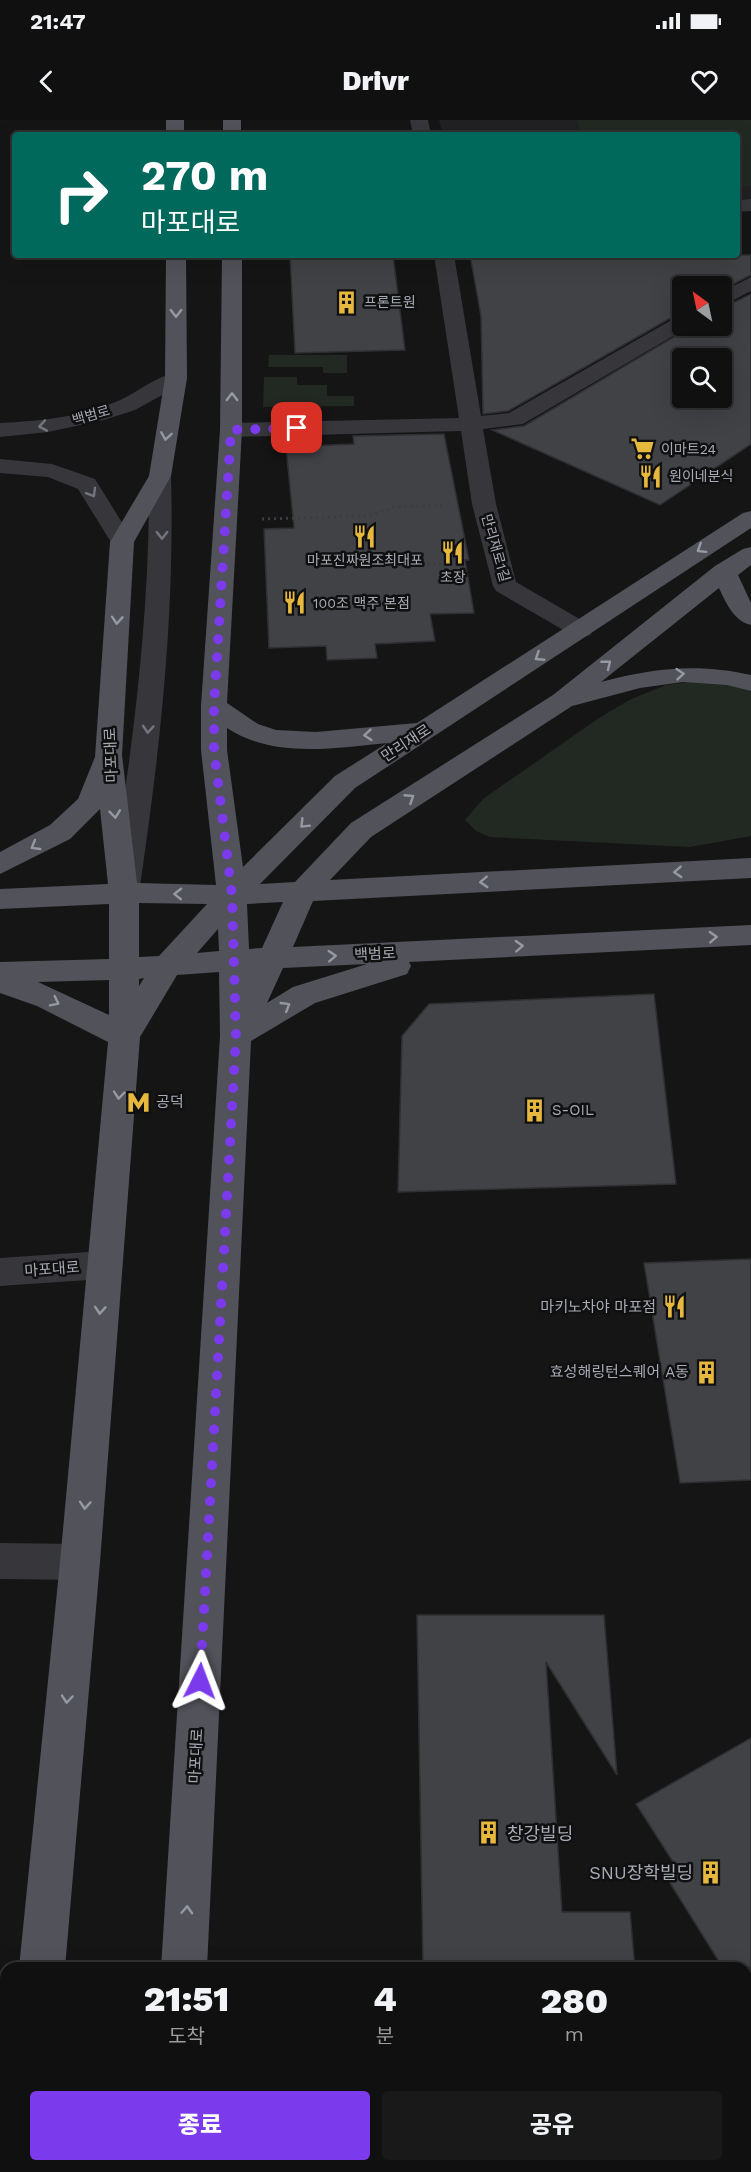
<!DOCTYPE html>
<html lang="ko">
<head>
<meta charset="utf-8">
<style>
  :root { --surface:#101010; --page:#191919; --text:#f1f3f6; --muted:#9c9d9f; --line:#303030; --accent:#7c3aed }
  body { margin:0; font-family:"Work Sans","Noto Sans KR",sans-serif; background:var(--page); color:var(--text); height:100vh; display:flex; flex-direction:column; font-size:22px; white-space:nowrap }
  * { box-sizing:border-box; margin:0 }
  p { font-size:20px; color:var(--muted) }
  .icon { flex:none; width:33px; height:33px; fill:none; stroke:currentColor; stroke-width:2; stroke-linecap:round; stroke-linejoin:round }
  .map { position:relative; flex:1; overflow:hidden }
  .drawer { position:absolute; left:0px; top:1842px; width:752px; height:210px; display:flex; flex-direction:column; background:var(--surface); border-radius:18px 18px 0 0; box-shadow:0 6px 24px #0002,0 0 0 2px var(--line) }
  .drawer>* { flex:none }
  .top-card { position:absolute; left:12px; top:12px; width:728px; height:126px; border-radius:6px; box-shadow:0 6px 24px #0002,0 0 0 2px var(--line); background:#00695c; color:#fff; overflow:hidden }
  .needle { width:39px; rotate:327deg }
  .fabs { position:absolute; left:672px; top:156px; display:grid; gap:12px }
  .fabs a { display:grid; place-items:center; width:60px; height:60px; border-radius:6px; background:var(--surface); box-shadow:0 6px 24px #0002,0 0 0 2px var(--line); font-size:30px }
  .pin { position:absolute; display:grid; place-items:center; width:51px; height:51px; color:#fff; margin:-26px; border-radius:12px; box-shadow:0 3px 9px #0006 }
  .me { position:absolute; width:66px; margin:-33px; rotate:3deg; stroke-linejoin:round; filter:drop-shadow(0 0 4px #0008) }
  .turn { display:flex; align-items:center; gap:21px; height:126px; padding:0 30px; font-size:27px }
  .turn .icon { width:78px; height:78px; stroke-width:2.5 }
  .turn b { display:block; font-size:42px; line-height:51px }
  .eta { display:flex; justify-content:space-evenly; align-items:center; height:102px; text-align:center }
  .eta b { font-size:36px; font-weight:800; line-height:42px }
  .cta { display:flex; gap:12px; margin-top:auto; padding:12px 30px }
  .cta a { flex:1; height:69px; border-radius:6px; background:var(--accent); color:#fff; font-size:24px; font-weight:800; line-height:69px; text-align:center }
  .cta a+a { background:var(--page); color:var(--text) }
  .status { display:flex; justify-content:space-between; align-items:center; height:42px; padding:0 30px; background:var(--surface); direction:ltr }
  .status svg { height:16px; fill:currentColor }
  header { display:flex; justify-content:space-between; align-items:center; height:78px; padding:0 30px; background:var(--surface); font-size:27px; font-weight:800 }
  .map>svg:first-child { display:block }
</style>
</head>
<body>
<div class="status"><b>21:47</b><svg viewBox="0 0 49 12"><path d="M0 12V9h3v3zM5 12V6h3v6zM10 12V3h3v9zM15 12V0h3v12zM26 1h20v11H26zM47 4h2v5h-2z"/></svg></div>
<header><svg class="icon" aria-label="back" viewBox="0 0 24 24"><path d="M15 5l-7 7 7 7"/></svg>Drivr<svg class="icon" aria-label="heart" viewBox="0 0 24 24"><path d="M12 20l-8-8c-3-5 5-10 8-4 3-6 11-1 8 4z"/></svg></header>
<div class="map">
<svg width="751" height="2052" viewBox="0 0 751 2052">
  <rect width="100%" height="100%" fill="#151516"/>
  <path fill="#212123" d="M439,0H751V79H737L736,15H443Z"/>
  <path fill="#212922" d="M577,0H751V66L737,67L736,15H581Z
    M269,235H347V253H323V247H268Z
    M264,257H297V265H327V276H354V286L263,287Z
    M704,560L736,564L751,572V716L690,727L490,717L476,711L465,700L483,679L596,600L629,580L666,565Z"/>
  <path fill="#414246" stroke="#2f2f32" stroke-width="1.5" fill-rule="evenodd" d="M290,135H393L405,230L295,233Z
    M470,135H751V155L722,170V166H682V194L674,196L508,291L483,294L481,196Z
    M751,174V324L660,385L492,310L524,306L692,206H722V188ZM682,238H722V278H682Z
    M444,314L469,440H465L474,493L430,494L435,521L375,524L377,538L327,540L326,526L269,528L264,409L294,408L286,327L354,324L353,316Z
    M654,874L676,1064L398,1072L402,916L429,884Z
    M751,1139V1360L680,1363L644,1143Z
    M417,1495H604L617,1655L546,1542L562,1792H630L635,1848H423Z
    M751,1618V1848H723L665,1755L677,1748L636,1684Z"/>
  <g fill="none" stroke-linecap="round" stroke-linejoin="round">
    <path stroke="#3c3d42" stroke-width="3" stroke-dasharray="2 4" stroke-linecap="butt" d="M262,399L368,396L394,387L447,385
      M409,446L462,443"/>
    <path fill="#36363b" fill-rule="evenodd" d="M410,0H428L431,15H413Z
      M751,79V91L736,92V80Z
      M434,135H454L481,296L509,293L675,198L682,196V206H690L523,304L483,309L496,384L516,462L590,505L594,510L590,515L581,518L572,515L496,471L493,466L472,384L461,311L231,317L223,315L220,310L223,305L231,303L459,298Z
      M751,157V171L722,186V172Z
      M176,252L184,253L187,258L184,263L135,290L104,300L48,312L0,317V303C40,301 81,297 118,281C138,272 155,257 176,252Z
      M0,339L52,344L95,359L134,422L130,427H114L78,369L48,357L0,353Z
      M160,349L168,351L171,356C175,494 160,630 140,766L135,773L125,776L115,773L110,766C133,630 150,494 149,356L152,351Z
      M103,1131L115,1135L120,1145L115,1155L103,1159L0,1166V1138Z
      M0,1423L80,1424L94,1429L100,1442L94,1455L80,1460L0,1459Z"/>
    <path fill="#52535a" fill-rule="evenodd" d="M166,0H184V15H166Z
      M223,0H241V15H223Z
      M166,135H186L187,258L171,356L134,422L122,635L137,763L216,765L201,630V586L220,310L222,135H242V310L227,583L258,604L276,610L316,612L417,603L743,393L751,391V408L355,668L260,764L295,762L351,703L553,575L715,446L743,429L751,427V445L738,455L751,483V505C734,501 726,483 719,468L601,562C652,548 699,543 751,555V571L727,565L683,562L640,568L572,586L371,717L330,760L751,738V758L313,781L293,827L751,805V825L409,842L411,846L407,854L315,883L251,921L207,1848H161L220,916L219,852L177,855L140,917L100,1442L65,1848H19L60,1442L108,922L37,886L0,873V842L109,839V784L0,789V769L108,764L100,689L70,719L0,754V732L50,705L78,679L95,637L110,422L149,356L165,258ZM227,608C274,639 334,628 387,623L335,656L243,747L227,630ZM283,782L262,828L249,829L247,784ZM139,783L207,784L159,836L139,837ZM218,809L219,831L197,833ZM367,844L293,867L267,883L283,848ZM144,858L139,866V859ZM109,860V895L38,862Z
      M6,2028V2046H46L45,2052H0V2040Z
      M149,2046H197L196,2052H148Z"/>
  </g>
  <defs><path id="oneway-chevron" d="M-2-3.5L2.5 0L-2 3.5" fill="none" stroke-width="1.6" stroke-linecap="round" stroke-linejoin="round" transform="scale(1.5)"/></defs>
  <g stroke="#9699a4">
    <use href="#oneway-chevron" transform="translate(176 193) rotate(90)"/>
    <use href="#oneway-chevron" transform="translate(232 277) rotate(-90)"/>
    <use href="#oneway-chevron" transform="translate(166 316) rotate(99)"/>
    <use href="#oneway-chevron" transform="translate(701 429) rotate(148)"/>
    <use href="#oneway-chevron" transform="translate(117 500) rotate(94)"/>
    <use href="#oneway-chevron" transform="translate(539 537) rotate(147)"/>
    <use href="#oneway-chevron" transform="translate(607 544) rotate(-39)"/>
    <use href="#oneway-chevron" transform="translate(680 554) rotate(-5)"/>
    <use href="#oneway-chevron" transform="translate(368 615) rotate(175)"/>
    <use href="#oneway-chevron" transform="translate(410 678) rotate(-33)"/>
    <use href="#oneway-chevron" transform="translate(115 694) rotate(83)"/>
    <use href="#oneway-chevron" transform="translate(304 704) rotate(135)"/>
    <use href="#oneway-chevron" transform="translate(35 726) rotate(150)"/>
    <use href="#oneway-chevron" transform="translate(678 752) rotate(177)"/>
    <use href="#oneway-chevron" transform="translate(484 762) rotate(177)"/>
    <use href="#oneway-chevron" transform="translate(178 774) rotate(-179)"/>
    <use href="#oneway-chevron" transform="translate(713 817) rotate(-3)"/>
    <use href="#oneway-chevron" transform="translate(519 826) rotate(-3)"/>
    <use href="#oneway-chevron" transform="translate(332 836) rotate(-3)"/>
    <use href="#oneway-chevron" transform="translate(55 882) rotate(26)"/>
    <use href="#oneway-chevron" transform="translate(286 886) rotate(-31)"/>
    <use href="#oneway-chevron" transform="translate(119 975) rotate(95)"/>
    <use href="#oneway-chevron" transform="translate(100 1190) rotate(94)"/>
    <use href="#oneway-chevron" transform="translate(85 1385) rotate(94)"/>
    <use href="#oneway-chevron" transform="translate(67 1579) rotate(95)"/>
    <use href="#oneway-chevron" transform="translate(187 1790) rotate(-87)"/>
  </g>
  <g stroke="#74767f">
    <use href="#oneway-chevron" transform="translate(43 306) rotate(170)"/>
    <use href="#oneway-chevron" transform="translate(92 373) rotate(59)"/>
    <use href="#oneway-chevron" transform="translate(162 415) rotate(90)"/>
    <use href="#oneway-chevron" transform="translate(148 609) rotate(94)"/>
  </g>
  <g fill="none" stroke-linecap="round" stroke-linejoin="round">
    <path stroke="#7c3aed" stroke-width="10" stroke-dasharray="0 18" d="M200,1561L236,916L232,775L214,630V586L231,310L297,308"/>
  </g>
  <defs>
    <symbol id="building-bare" viewBox="-9 -9 18 18"><path d="M-4-6H4V6H1V3H-1V6H-4ZM-2.5-4.3h1.7v1.8h-1.7ZM.8-4.3h1.7v1.8H.8ZM-2.5-1h1.7V.8h-1.7ZM.8-1h1.7V.8H.8Z" fill="#e6b83d" stroke="#101011" stroke-width="2.5" paint-order="stroke"/></symbol>
    <symbol id="supermarket-bare" viewBox="-9 -9 18 18"><path d="M-6-5.5h2.5l.6 2H6L4.5 2H-2.5L-4.4-4H-6ZM-1.5 3.2a1.3 1.3 0 1 0 .1 0ZM3 3.2a1.3 1.3 0 1 0 .1 0Z" fill="#e6b83d" stroke="#101011" stroke-width="2.5" paint-order="stroke"/></symbol>
    <symbol id="restaurant-bare" viewBox="-9 -9 18 18"><path d="M-5-6h1v4h1v-4h1v4h1v-4h1v5L-1.5 .5V6h-2V.5L-5-1ZM5-6V6H3V1.5H1.5Q1.5-4 5-6Z" fill="#e6b83d" stroke="#101011" stroke-width="2.5" paint-order="stroke"/></symbol>
    <symbol id="metro-bare" viewBox="-9 -9 18 18"><path d="M-5.5 5V-5H-3L0 0L3-5H5.5V5H3V-.5L0 4L-3-.5V5Z" fill="#e6b83d" stroke="#101011" stroke-width="2.5" paint-order="stroke"/></symbol>
  </defs>
  <g fill-rule="evenodd">
    <use href="#building-bare" x="330" y="166" width="33" height="33"/>
    <use href="#supermarket-bare" x="626" y="312" width="33" height="33"/>
    <use href="#restaurant-bare" x="634" y="340" width="33" height="33"/>
    <use href="#restaurant-bare" x="348" y="400" width="33" height="33"/>
    <use href="#restaurant-bare" x="436" y="416" width="33" height="33"/>
    <use href="#restaurant-bare" x="278" y="466" width="33" height="33"/>
    <use href="#metro-bare" x="122" y="966" width="33" height="33"/>
    <use href="#building-bare" x="518" y="974" width="33" height="33"/>
    <use href="#restaurant-bare" x="658" y="1170" width="33" height="33"/>
    <use href="#building-bare" x="690" y="1236" width="33" height="33"/>
    <use href="#building-bare" x="472" y="1696" width="33" height="33"/>
    <use href="#building-bare" x="694" y="1736" width="33" height="33"/>
  </g>
  <g text-anchor="middle" dominant-baseline="central" stroke-width="5" stroke-linejoin="round" paint-order="stroke">
    <g font-size="14" fill="#a7abb6" stroke="#101011" text-anchor="start">
      <text x="364" y="182">프론트원</text>
      <text x="661" y="329">이마트24</text>
      <text x="669" y="356">원이네분식</text>
      <text x="365" y="440" text-anchor="middle">마포진짜원조최대포</text>
      <text x="453" y="457" text-anchor="middle">초장</text>
      <text x="313" y="483">100조 맥주 본점</text>
    </g>
    <g font-size="14" fill="#a7abb6" stroke="#101011">
      <text transform="translate(91 295) rotate(-16)">백범로</text>
      <text transform="translate(496 428) rotate(74)">만리재로1길</text>
    </g>
    <g font-size="15" fill="#a7abb6" stroke="#101011">
      <text transform="translate(406 623) rotate(-33)">만리재로</text>
      <text transform="translate(111 635) rotate(-92)">마포대로</text>
      <text transform="translate(375 834) rotate(-3)">백범로</text>
      <text transform="translate(52 1149) rotate(-4)">마포대로</text>
      <text transform="translate(196 1636) rotate(-87)">마포대로</text>
    </g>
    <g font-size="15" fill="#a7abb6" stroke="#101011" text-anchor="start">
      <text x="156" y="982">공덕</text>
      <text x="552" y="990">S-OIL</text>
      <text x="656" y="1187" text-anchor="end">마키노차야 마포점</text>
      <text x="689" y="1252" text-anchor="end">효성해링턴스퀘어 A동</text>
    </g>
    <g font-size="18" fill="#a7abb6" stroke="#101011" text-anchor="start">
      <text x="507" y="1713">창강빌딩</text>
      <text x="693" y="1752" text-anchor="end">SNU장학빌딩</text>
    </g>
  </g>
</svg>
<div class="fabs">
<a><svg class="needle" viewBox="-14 -14 28 28"><path d="M0-13l5 13h-10z" fill="#e53935"/><path d="M0 13l5-13h-10z" fill="#9c9d9f"/></svg></a>
<a><svg class="icon" aria-label="search" viewBox="0 0 24 24"><circle cx="10" cy="10" r="6"/><path d="M15 15l6 6"/></svg></a>
</div>
<div class="pin" style="left:297px;top:308px;background:#d93025"><svg class="icon" aria-label="arrive" viewBox="0 0 24 24"><path d="M6 21V4h12l-3 4 3 4H6"/></svg></div>
<svg class="me" style="left:200px;top:1561px" viewBox="-20 -20 40 40"><path d="M0-17L14 15 0 8-14 15z" fill="#7c3aed" stroke="#fff" stroke-width="4"/></svg>
<div class="top-card">
<div class="turn"><svg class="icon" aria-label="right" viewBox="0 0 24 24"><path d="M7 20v-9h11M14 6l5 5-5 5"/></svg><div><b>270 m</b>마포대로</div></div>
</div>
<section class="drawer">
<div class="eta">
<div><b>21:51</b><p>도착</p></div>
<div><b>4</b><p>분</p></div>
<div><b>280</b><p>m</p></div>
</div>
<div class="cta"><a>종료</a><a>공유</a></div>
</section>
</div>
</body>
</html>
